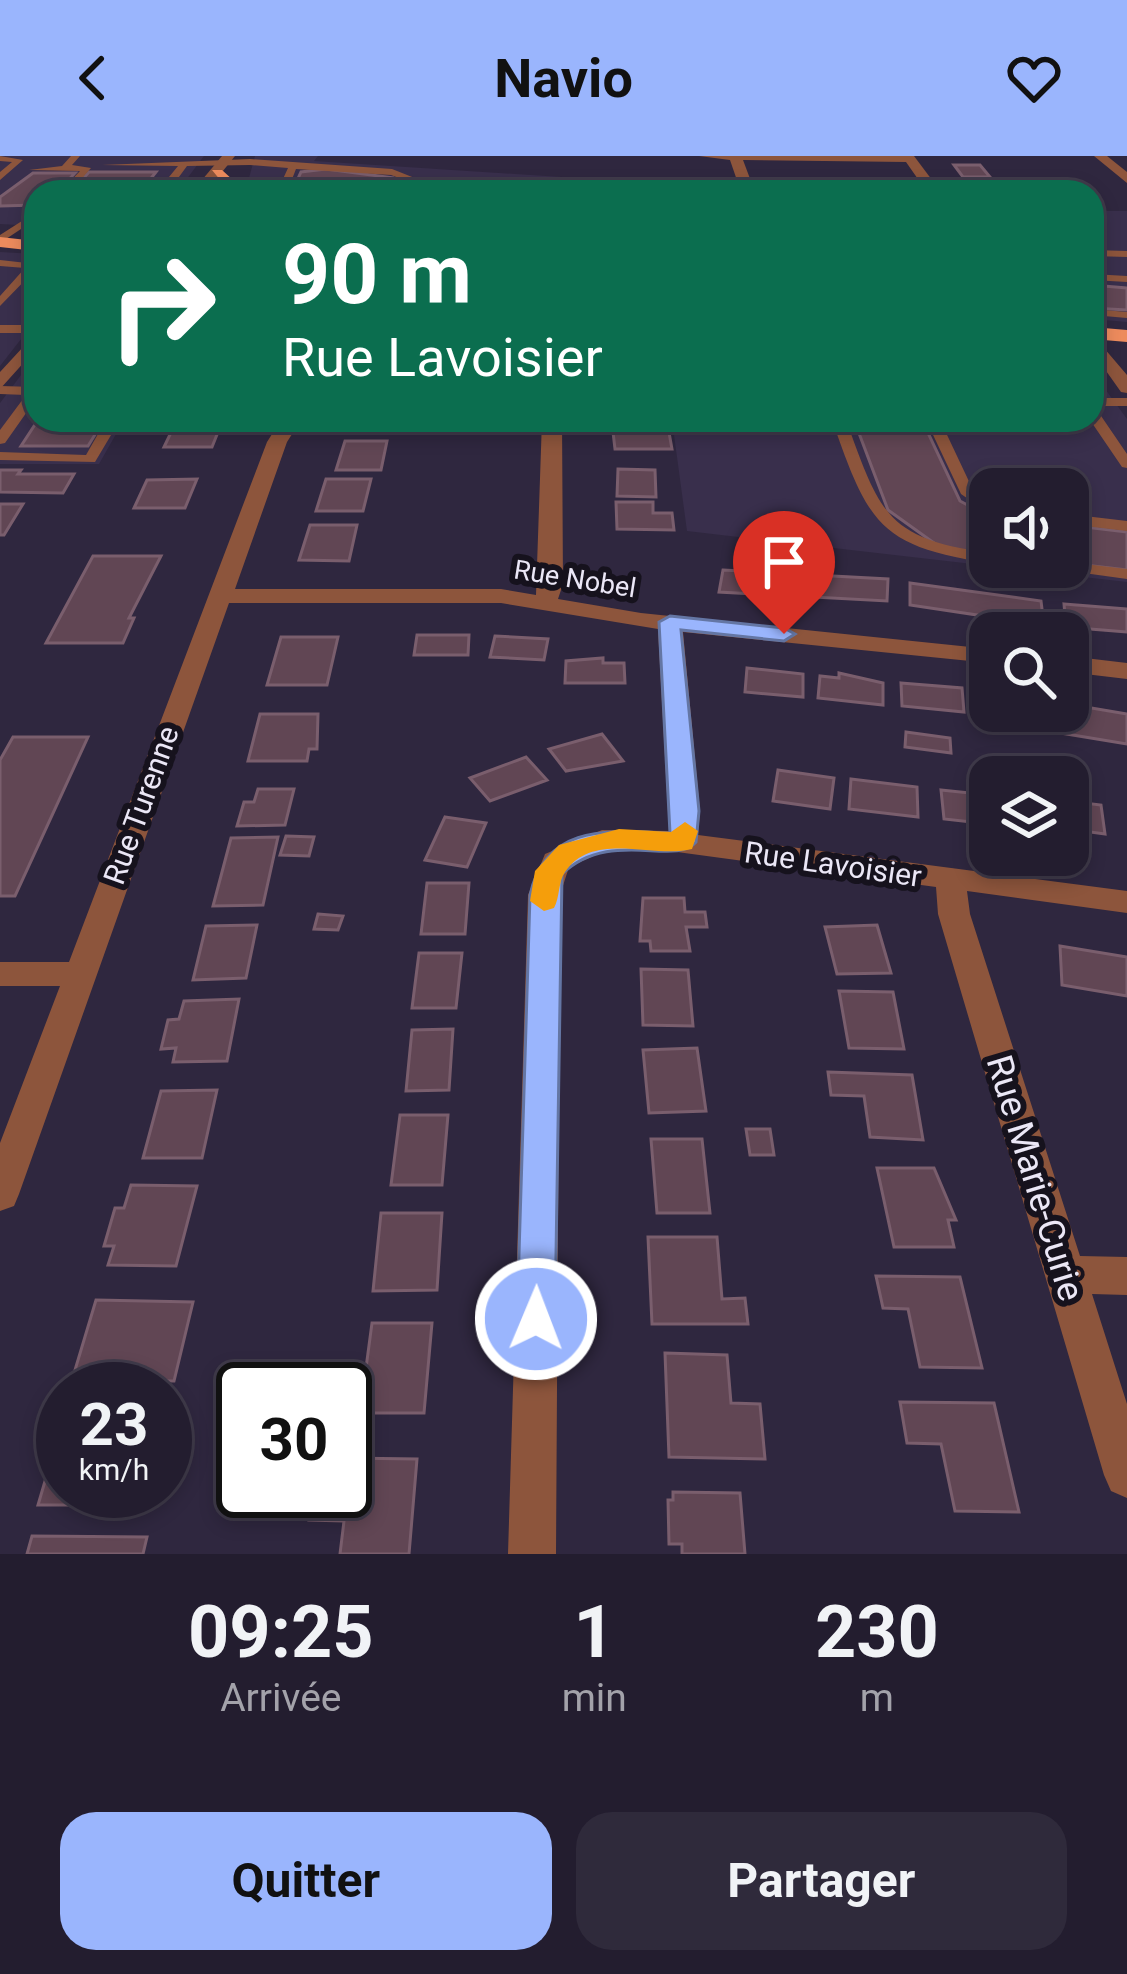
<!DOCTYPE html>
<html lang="fr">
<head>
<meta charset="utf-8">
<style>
  :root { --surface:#231d2f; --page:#2f2a3b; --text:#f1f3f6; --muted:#a3a2aa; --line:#403b4b; --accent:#9ab5fd }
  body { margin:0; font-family:Roboto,sans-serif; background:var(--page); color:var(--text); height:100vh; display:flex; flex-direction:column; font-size:45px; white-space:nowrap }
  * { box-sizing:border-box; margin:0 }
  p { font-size:39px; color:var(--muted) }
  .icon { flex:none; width:66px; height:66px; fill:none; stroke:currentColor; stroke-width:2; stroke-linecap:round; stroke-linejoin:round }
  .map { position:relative; height:1398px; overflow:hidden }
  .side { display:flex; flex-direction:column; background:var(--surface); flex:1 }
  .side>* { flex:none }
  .banner { position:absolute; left:24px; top:24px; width:1080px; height:252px; border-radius:36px; box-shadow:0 6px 18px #0003,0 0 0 3px var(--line); background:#0b6e4f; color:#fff; overflow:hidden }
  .fabs { position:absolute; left:969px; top:312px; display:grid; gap:24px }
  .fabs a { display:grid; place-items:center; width:120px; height:120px; border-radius:24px; background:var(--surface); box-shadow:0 6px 18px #0003,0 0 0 3px var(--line); font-size:60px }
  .speed { position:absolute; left:36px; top:1206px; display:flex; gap:24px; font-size:60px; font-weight:700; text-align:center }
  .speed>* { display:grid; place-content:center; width:156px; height:156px; border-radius:50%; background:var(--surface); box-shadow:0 6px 18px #0003,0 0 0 3px var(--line); line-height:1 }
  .speed small { font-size:30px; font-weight:400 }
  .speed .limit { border:6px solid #111; border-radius:18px; background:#fff; color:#111 }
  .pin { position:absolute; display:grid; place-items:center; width:102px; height:102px; color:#fff; margin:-123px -51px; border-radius:50% 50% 50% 0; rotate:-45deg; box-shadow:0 0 12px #0007 }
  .pin .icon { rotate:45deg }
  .me { position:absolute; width:132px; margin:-66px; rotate:1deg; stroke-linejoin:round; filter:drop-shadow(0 0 9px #0008) }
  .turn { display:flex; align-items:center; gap:42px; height:252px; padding:0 60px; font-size:54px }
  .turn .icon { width:156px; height:156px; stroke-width:2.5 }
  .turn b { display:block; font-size:84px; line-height:102px }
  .eta { display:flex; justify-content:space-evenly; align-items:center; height:204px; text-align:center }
  .eta b { font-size:72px; font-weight:700; line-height:84px }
  .action { display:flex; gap:24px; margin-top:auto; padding:24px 60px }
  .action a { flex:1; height:138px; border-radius:36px; background:var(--accent); color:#111; font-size:48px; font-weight:700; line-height:138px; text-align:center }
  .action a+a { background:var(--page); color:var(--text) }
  header { display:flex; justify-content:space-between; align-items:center; height:156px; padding:0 60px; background:var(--accent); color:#111; font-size:54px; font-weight:700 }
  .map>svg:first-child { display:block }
</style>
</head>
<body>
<header><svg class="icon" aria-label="back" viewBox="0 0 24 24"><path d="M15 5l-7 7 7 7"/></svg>Navio<svg class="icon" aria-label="heart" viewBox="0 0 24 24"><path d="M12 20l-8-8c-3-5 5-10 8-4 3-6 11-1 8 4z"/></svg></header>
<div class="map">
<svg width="1127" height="1398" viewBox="0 0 1127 1398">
  <rect width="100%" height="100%" fill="#2f273f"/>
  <path fill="#392f4c" d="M0,0H204L177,36H36V70L0,68Z
    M255,0H318L314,5L653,27L655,36H254L249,22Z
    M1092,55H1127V166L1092,163Z
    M0,96L36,98V164L0,210Z
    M36,199V264H124L99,308H0V247Z
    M1092,215L1127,263V426L997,411H1068V333H990V410L687,375L672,264H1092Z"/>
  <path fill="#614654" stroke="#7a5e6d" stroke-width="3" d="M954,9H980L990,21H963Z
    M326,13L394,22L384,25L410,36H292L301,16Z
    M89,16H156L141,35H72Z
    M33,17H75L57,36H36V49L0,50V41Z
    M1092,129L1127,132V154L1092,152Z
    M104,264L88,290H21L38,264Z
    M854,264H922L960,345L990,361V398L941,392L888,354Z
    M601,265L668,271L672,293H615L613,276H602Z
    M176,266H222L212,291H164Z
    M345,285H387L381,314H336Z
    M618,313L655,314L656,341L617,340Z
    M0,314H21L18,318H74L63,337L0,336Z
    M197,323L185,352H134L147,324Z
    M326,323H371L363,355H316Z
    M616,346H653V357H672L674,374L617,373Z
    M0,348H23L4,379H0Z
    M310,369H357L349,405L299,404Z
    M1068,369L1127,376V414L1068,407Z
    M93,400H161L129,462H134L123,487H46Z
    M723,414L888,423L887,445L719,436Z
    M910,427L1041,445L1044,469L910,449Z
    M1064,448L1127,453V476L1066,471Z
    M417,479H469L468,499H414Z
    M495,480L548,483L544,504L490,501Z
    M281,481H338L327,529H267Z
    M603,502V507H624L625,527H565L566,505Z
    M747,512L803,518V541L745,536Z
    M839,517L883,527V549L818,542L820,520L839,522Z
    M901,527L962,532L964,556L902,550Z
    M985,536L990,537V555H1068V548L1127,558V588L988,565Z
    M260,558H318L317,593H309L307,605H248Z
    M906,576L950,582L951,597L905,591Z
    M602,578L623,605L566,615L549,593Z
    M13,581H88L15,740H0V604Z
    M526,601L547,624L490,645L470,622Z
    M778,614L834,622L830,653L773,645Z
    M851,623L917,631L918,661L849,653Z
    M258,633H294L285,669L237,670L244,646H254Z
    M941,634L990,639V668L944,663Z
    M1068,645L1101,649L1105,678L1068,673Z
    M445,661L486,667L467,711L425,704Z
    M286,680L314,681L309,700L280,699Z
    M278,681L263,749L213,750L231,682Z
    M427,727H469L465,778H421Z
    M643,742H684L685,756H705L707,771H686L690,795H651L650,785H640Z
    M318,758L343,760L338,774L314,773Z
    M257,769L246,822L193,824L206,770Z
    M877,769L891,817L837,818L825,771Z
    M1060,790L1127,801V840L1062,829Z
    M419,797H462L456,852H412Z
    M641,813L688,814L693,870L643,869Z
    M839,835L893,836L904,893L849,892Z
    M239,843L227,905L173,906L176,892L161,893L168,864L179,863L184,845Z
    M453,873L449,934L406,935L412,874Z
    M697,892L706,955L649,957L643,894Z
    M828,916L912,919L923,984L870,981L864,940L831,939Z
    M217,934L202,1002H143L161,935Z
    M400,959H448L442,1029H391Z
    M746,973H770L774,999H750Z
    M651,983H702L710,1057H657Z
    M877,1012H934L956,1064H948L954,1091H894Z
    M131,1029L197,1030L176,1110L108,1109L114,1090H104L115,1052H124Z
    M381,1057H442L437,1134L373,1135Z
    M648,1081H717L722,1143L745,1142L748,1168H652Z
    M876,1120L960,1121L982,1212L920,1211L908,1153L883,1152Z
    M96,1144L193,1146L174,1225L72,1224Z
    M372,1167H432L424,1257H360Z
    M665,1197L727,1199L731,1247L760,1248L765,1303L669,1301Z
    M900,1246L994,1247L1019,1356L955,1355L941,1288L907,1287Z
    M165,1253H179L165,1314Z
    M63,1264V1335H160L157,1349H38Z
    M345,1302L417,1303L409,1398H340L344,1365L309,1364L313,1335H345Z
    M673,1336L740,1337L745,1398H682V1388H669L668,1344H673Z
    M32,1380L147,1381L143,1398H27Z"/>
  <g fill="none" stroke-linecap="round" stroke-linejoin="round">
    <path fill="#8d553c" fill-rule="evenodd" d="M0,0L23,4L0,24V16L12,6L0,5Z
      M71,0H80L72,9L91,12L70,36H60L80,15L29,14L62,10Z
      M250,3L392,13L450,36H437L391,19L296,13L287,36H277L288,12L250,9L187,10L176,25H210L213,30L171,31L166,36H143L147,32H160L178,10L102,9Z
      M579,33H627L632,36H574Z
      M36,56V63L0,87V79Z
      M1092,94L1127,95V101L1092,100Z
      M0,104L36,108V113L0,150V140L25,112L0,110Z
      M1092,118L1127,120V126L1092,124Z
      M1092,153L1127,156V162L1092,159Z
      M0,169H36V177H0Z
      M0,230L36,231V243L5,287L0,288V274L26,239L0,238Z
      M1092,242H1127V250H1092Z
      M1092,253L1097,254L1127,298V312L1122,311L1090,264Z
      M106,264H120L95,306L0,304V296L86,299Z
      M694,264H792L785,268H701Z
      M832,264H846C880,357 886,383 990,397V407C878,391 868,366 832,264Z
      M926,264H940L974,336L990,347V358L961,338Z
      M1068,358L1127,365V375L1068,368Z
      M1068,406L1127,413V423L1062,414L1060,411H1068Z"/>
    <path fill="#8d553c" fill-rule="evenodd" d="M699,0H914L941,36H927L906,6L743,4L755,36H741L730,4Z
      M1094,0H1107L1127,16V27Z
      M36,177V193L0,233V216Z
      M1092,178L1127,219V237L1121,236L1092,195Z
      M281,264H301L287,286L235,433H501L536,439L542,264H562L563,428L558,443L641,457L990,493V507L683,476L700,655L698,679L1127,735V757L967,735L970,758L1080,1100L1127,1101V1139L1092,1138L1127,1248V1342L1111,1335L1104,1319L938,758L936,731L640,691L607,694L569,711L560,739L556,1398H508L528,739L545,698L602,674L669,675L658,473L501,447H229L19,1038L14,1050L0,1055V987L60,830H0V806H69L267,286Z
      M1068,500L1127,507V523L1068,516Z"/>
    <path fill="#8d553c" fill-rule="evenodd" d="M222,0H235L206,36H192Z"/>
    <path fill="#ed8b5d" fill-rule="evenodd" d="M212,14H222L246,36H230Z
      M0,81L36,85V95L0,91Z
      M1092,171L1127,174V186L1092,183Z"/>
  </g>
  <path fill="#9ab5fd" stroke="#6476a4" stroke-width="3" d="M670,460L784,472L795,478L784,485L681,474L699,655L696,686C675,711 610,672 562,718L555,1163L550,1176L536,1181L523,1176L517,1163L530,739C546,666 611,675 670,677L659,466Z"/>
  <path fill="#f59e0b" d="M685,666L698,675L692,693C654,703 593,674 565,716C558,726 560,741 554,752L544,755L530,745L535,715L559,689L619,673L671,676Z"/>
  <g text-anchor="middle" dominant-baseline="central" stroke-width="12" stroke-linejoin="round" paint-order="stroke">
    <g font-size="27" fill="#ebe7f6" stroke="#16121d">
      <text transform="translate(575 423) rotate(9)">Rue Nobel</text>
    </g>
    <g font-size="30" fill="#ebe7f6" stroke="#16121d">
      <text transform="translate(141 649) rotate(-70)">Rue Turenne</text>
      <text transform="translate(833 708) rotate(8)">Rue Lavoisier</text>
    </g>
    <g font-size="36" fill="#ebe7f6" stroke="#16121d">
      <text transform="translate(1035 1022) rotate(73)">Rue Marie-Curie</text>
    </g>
  </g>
</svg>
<div class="fabs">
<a><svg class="icon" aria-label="sound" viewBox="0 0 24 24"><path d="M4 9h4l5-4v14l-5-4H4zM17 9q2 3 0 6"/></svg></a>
<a><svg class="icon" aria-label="search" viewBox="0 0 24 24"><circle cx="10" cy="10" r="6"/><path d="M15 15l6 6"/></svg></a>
<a><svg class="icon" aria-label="layers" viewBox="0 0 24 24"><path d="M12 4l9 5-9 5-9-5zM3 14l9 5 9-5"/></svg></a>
</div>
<div class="speed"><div>23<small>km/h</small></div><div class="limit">30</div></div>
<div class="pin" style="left:784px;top:478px;background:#d93025"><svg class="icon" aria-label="arrive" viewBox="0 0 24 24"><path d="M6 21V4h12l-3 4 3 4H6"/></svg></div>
<svg class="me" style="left:536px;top:1163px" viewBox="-20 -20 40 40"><circle r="17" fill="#9ab5fd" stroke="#fff" stroke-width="3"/><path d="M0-11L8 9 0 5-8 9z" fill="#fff"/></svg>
<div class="banner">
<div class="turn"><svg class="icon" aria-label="right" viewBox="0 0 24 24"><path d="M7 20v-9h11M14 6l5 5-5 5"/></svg><div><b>90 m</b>Rue Lavoisier</div></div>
</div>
</div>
<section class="side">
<div class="eta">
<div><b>09:25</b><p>Arrivée</p></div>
<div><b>1</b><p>min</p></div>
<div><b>230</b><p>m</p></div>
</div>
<div class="action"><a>Quitter</a><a>Partager</a></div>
</section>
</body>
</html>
